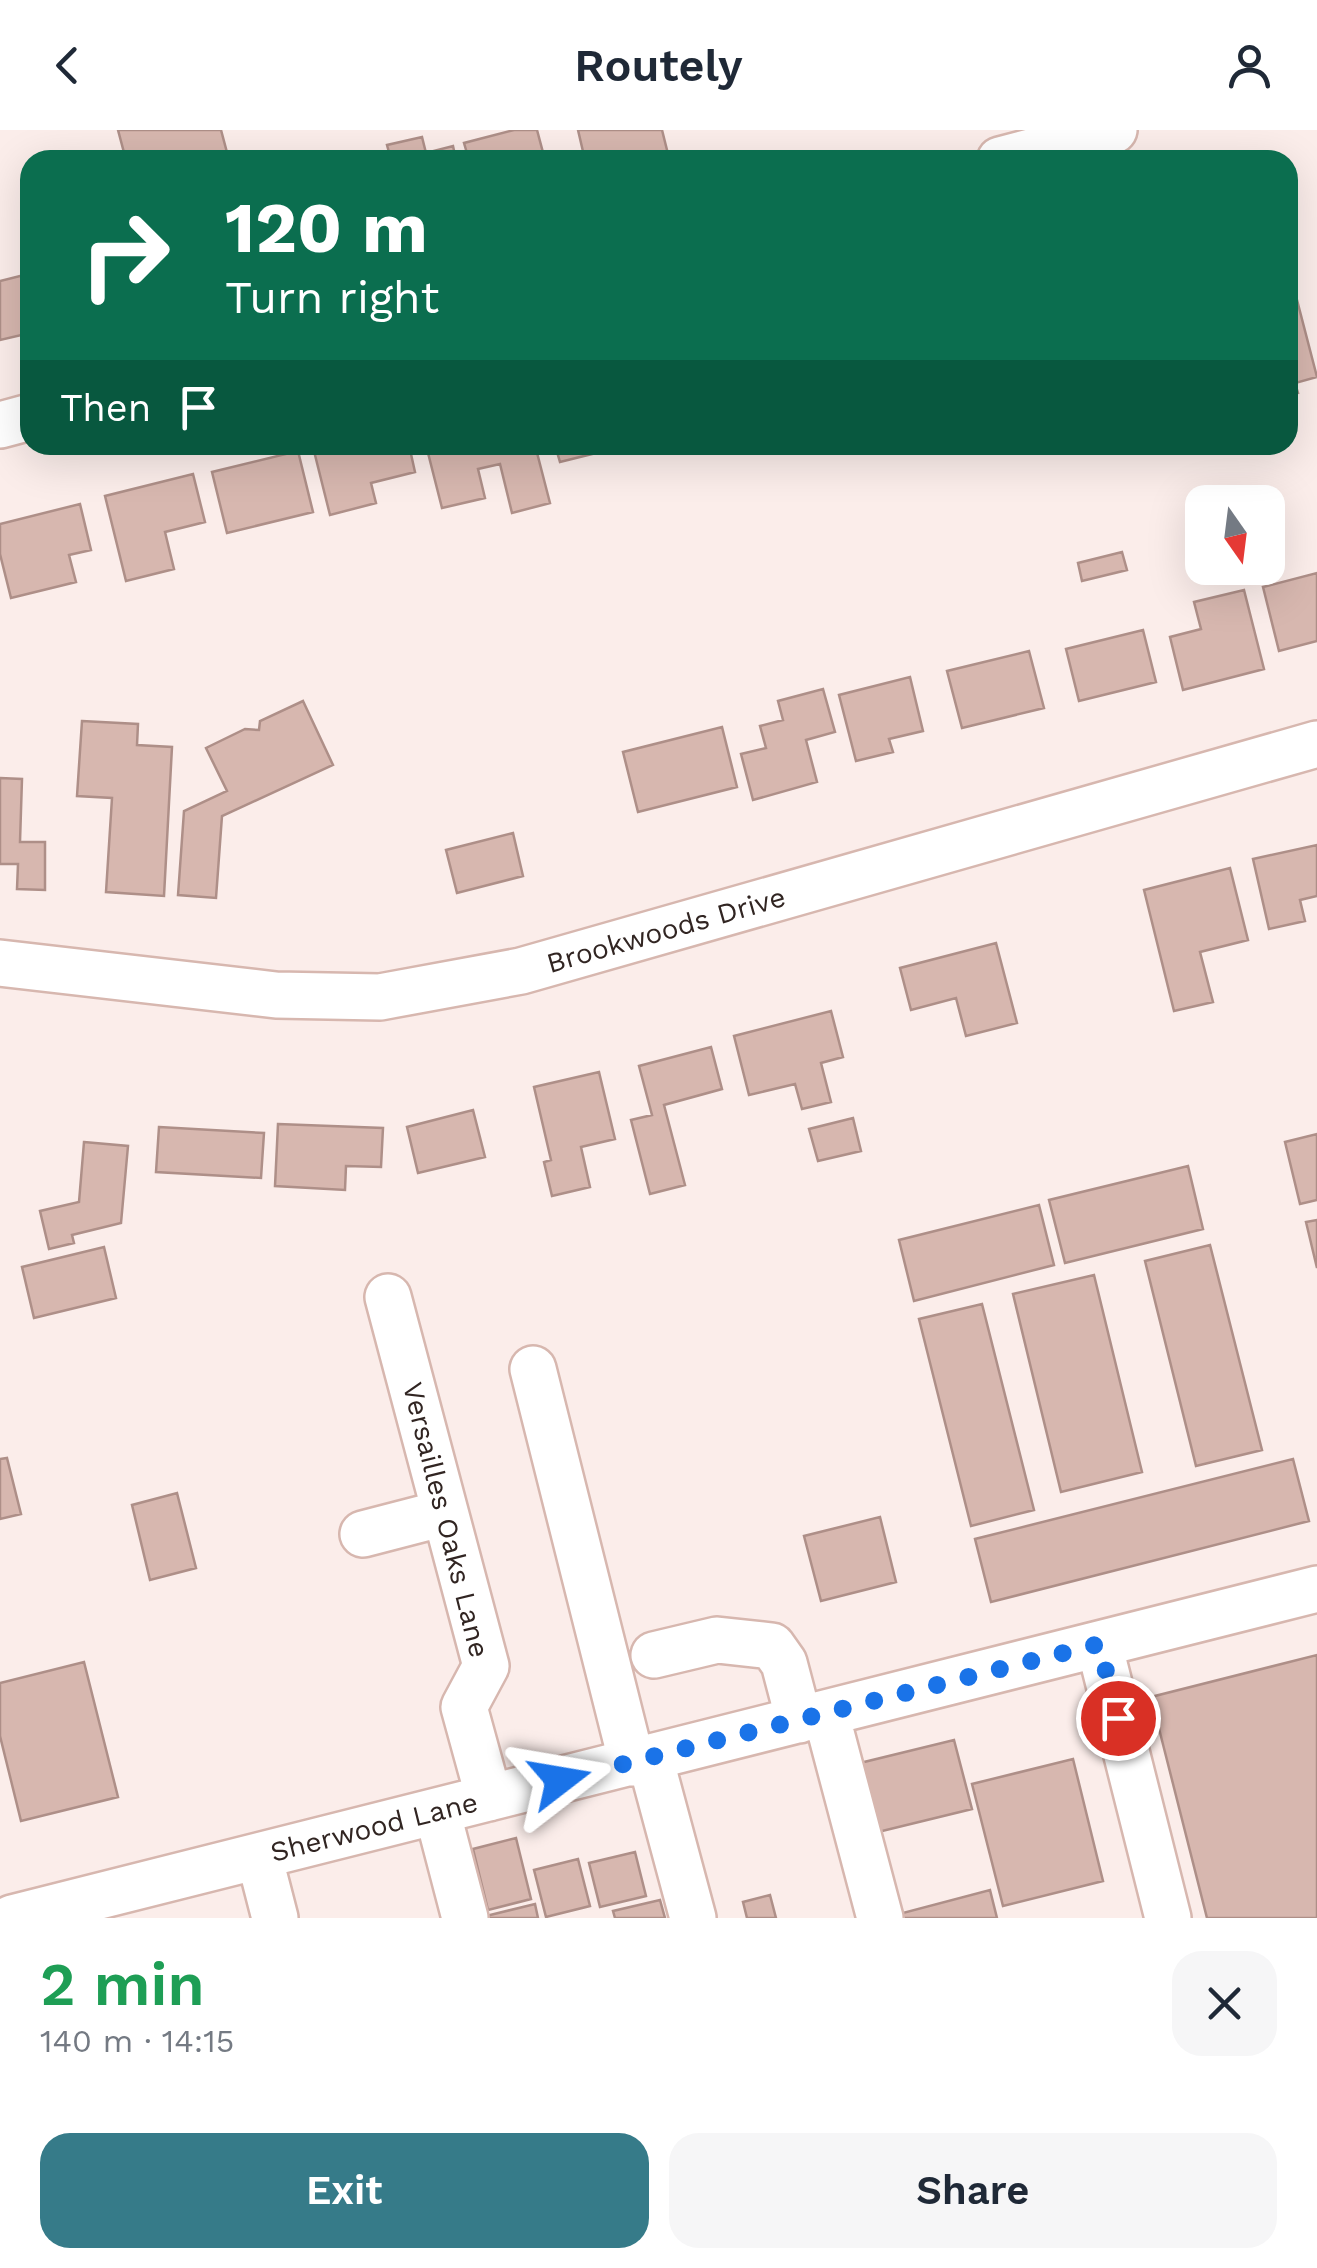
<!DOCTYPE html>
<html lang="en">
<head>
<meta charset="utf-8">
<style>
  :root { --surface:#fff; --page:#f6f6f7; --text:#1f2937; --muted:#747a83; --accent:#367b89 }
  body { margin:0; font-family:"Work Sans",sans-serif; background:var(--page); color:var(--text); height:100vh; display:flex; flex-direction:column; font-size:38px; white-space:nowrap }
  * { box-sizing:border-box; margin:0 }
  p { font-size:32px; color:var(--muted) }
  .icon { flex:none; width:55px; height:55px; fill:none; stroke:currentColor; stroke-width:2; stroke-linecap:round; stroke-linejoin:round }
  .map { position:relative; height:1788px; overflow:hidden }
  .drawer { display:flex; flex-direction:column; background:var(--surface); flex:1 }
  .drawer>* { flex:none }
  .guide { position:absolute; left:20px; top:20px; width:1278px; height:305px; border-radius:30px; box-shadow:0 10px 40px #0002; background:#0b6e4f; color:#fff; overflow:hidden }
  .needle { width:65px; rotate:166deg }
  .tools { position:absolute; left:1185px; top:355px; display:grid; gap:20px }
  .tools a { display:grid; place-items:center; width:100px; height:100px; border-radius:20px; background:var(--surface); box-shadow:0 10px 40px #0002; font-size:50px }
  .pin { position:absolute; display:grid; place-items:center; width:85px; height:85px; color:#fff; margin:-42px; border:5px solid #fff; border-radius:50%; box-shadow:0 2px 10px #0007 }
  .me { position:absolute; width:110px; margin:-55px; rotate:76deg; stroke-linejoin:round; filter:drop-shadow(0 0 8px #0008) }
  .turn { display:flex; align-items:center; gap:35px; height:210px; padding:0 40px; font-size:45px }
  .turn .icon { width:130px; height:130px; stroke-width:2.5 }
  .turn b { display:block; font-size:70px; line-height:85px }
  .then { display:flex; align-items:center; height:95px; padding:0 40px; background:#0003; gap:20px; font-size:38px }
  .round { display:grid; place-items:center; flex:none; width:105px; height:105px; border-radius:30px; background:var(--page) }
  .summary { display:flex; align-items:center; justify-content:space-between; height:170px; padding:0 40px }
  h1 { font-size:60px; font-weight:600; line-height:75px; color:#1e9e55 }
  .button { display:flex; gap:20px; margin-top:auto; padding:20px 40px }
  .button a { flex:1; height:115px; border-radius:30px; background:var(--accent); color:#fff; font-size:40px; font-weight:600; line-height:115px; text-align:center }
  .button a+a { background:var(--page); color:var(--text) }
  header { display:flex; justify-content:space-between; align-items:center; height:130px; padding:0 40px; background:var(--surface); font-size:45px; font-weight:600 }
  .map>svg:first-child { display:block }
</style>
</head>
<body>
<header><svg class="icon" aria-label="back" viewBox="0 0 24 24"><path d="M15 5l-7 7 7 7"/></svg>Routely<svg class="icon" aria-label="person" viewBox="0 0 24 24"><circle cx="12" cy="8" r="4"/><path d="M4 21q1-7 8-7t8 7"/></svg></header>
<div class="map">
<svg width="1317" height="1788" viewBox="0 0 1317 1788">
  <rect width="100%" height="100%" fill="#fbedea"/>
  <path fill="#d7b7af" stroke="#ae8f88" stroke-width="2.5" d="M118,0H221L229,30H126Z
    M514,0H537L545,30H469L464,13Z
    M578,0H662L669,28L585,30Z
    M422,7L426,23L453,16L456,30H391L387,15Z
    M24,145L30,171V203L0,210V151Z
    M1297,170L1317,247L1295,253L1298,263L1288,266V172Z
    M322,315H409L415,342L371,353L376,373L330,385L313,317Z
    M426,315H535L550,373L512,383L500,334L478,339L485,368L442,378Z
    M555,315H594L596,323L560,332Z
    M298,321L313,382L227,403L212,342Z
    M193,344L205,392L165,402L174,439L126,451L105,366Z
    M80,374L91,420L69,425L76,452L11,468L0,424V394Z
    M1122,422L1127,440L1082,451L1078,433Z
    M1317,443V511L1279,521L1263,457Z
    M1244,460L1264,539L1183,560L1170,507L1201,499L1194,472Z
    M1143,500L1156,552L1079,571L1066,519Z
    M1029,521L1044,578L962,598L947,541Z
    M910,547L923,601L889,609L893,622L856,631L839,565Z
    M823,559L835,602L806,610L817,652L753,670L741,624L766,618L760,596L783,590L778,571Z
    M303,571L333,635L222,686L216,768L178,765L184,681L227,661L206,618L245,599L259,600L260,591Z
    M82,591L138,594L137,615L172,617L164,766L106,762L112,668L77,666Z
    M722,597L737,657L638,682L623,622Z
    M0,648L22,649L20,712H45V760L17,759L18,734H0Z
    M513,703L523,746L457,763L446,720Z
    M1317,715V766L1300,770L1305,791L1269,799L1253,729Z
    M1230,738L1248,810L1200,822L1213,872L1174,881L1144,760Z
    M996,813L1017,893L966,906L956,868L911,880L900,838Z
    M831,881L843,927L821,933L831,972L802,979L795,954L749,965L734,906Z
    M711,917L722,959L664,975L685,1055L650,1064L631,990L652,985L639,936Z
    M599,942L615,1009L581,1017L590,1057L552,1066L544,1032L551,1030L534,957Z
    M473,980L485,1027L418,1043L407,997Z
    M853,988L861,1021L818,1031L809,999Z
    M278,994L383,998L381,1037L346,1036L345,1060L275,1056Z
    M159,997L264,1003L261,1048L156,1042Z
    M1317,1004V1070L1300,1074L1285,1012Z
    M84,1012L128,1016L121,1093L72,1105L74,1113L49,1119L40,1081L79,1072Z
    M1188,1036L1203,1099L1065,1133L1049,1070Z
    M1039,1075L1054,1135L914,1171L899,1110Z
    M1317,1090V1138L1306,1092Z
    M1210,1115L1262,1320L1196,1336L1145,1131Z
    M104,1117L116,1168L34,1188L22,1137Z
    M1094,1145L1142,1342L1061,1362L1013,1164Z
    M982,1174L1034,1380L971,1396L919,1189Z
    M7,1328L21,1384L0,1389V1329Z
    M1293,1329L1309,1391L991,1472L975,1409Z
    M177,1363L196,1438L150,1450L132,1375Z
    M880,1387L896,1452L821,1471L804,1406Z
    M1317,1525V1788H1207L1151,1567Z
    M84,1532L118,1667L21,1691L0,1606V1553Z
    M954,1610L972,1679L874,1703L856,1634Z
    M1073,1629L1103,1751L1003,1776L972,1654Z
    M516,1708L531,1769L488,1780L473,1719Z
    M635,1722L646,1766L600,1777L589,1733Z
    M578,1729L590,1776L546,1787L534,1740Z
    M990,1760L997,1788H896L895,1785Z
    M770,1765L776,1788H747L743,1772Z
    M660,1770L665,1788H615L613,1781Z
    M535,1774L538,1788H482V1787Z"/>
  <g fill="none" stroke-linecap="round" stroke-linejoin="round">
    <defs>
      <path id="minor" d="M1000,30L1114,0
        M0,295L30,287
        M0,833L276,865L380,867L521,841L1317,614
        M388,1167L486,1536L464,1577L489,1668
        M533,1239L632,1633
        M363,1404L444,1383
        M1099,1514L1168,1788
        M654,1525L717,1510L772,1516L784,1533L799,1590
        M826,1584L880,1788
        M650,1628L693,1788
        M437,1681L465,1788
        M259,1726L275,1788
        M12,1788L1317,1459"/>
    </defs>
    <use href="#minor" stroke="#d7b7af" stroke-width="50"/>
    <use href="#minor" stroke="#fff" stroke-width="45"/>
  </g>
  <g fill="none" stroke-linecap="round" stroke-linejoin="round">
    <path stroke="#1a73e8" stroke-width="18" stroke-dasharray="0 32.4" d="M560,1650L1099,1514L1118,1588"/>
  </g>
  <g text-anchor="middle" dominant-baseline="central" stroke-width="8" stroke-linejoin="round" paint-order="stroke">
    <g font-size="28" fill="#312522" stroke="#fff">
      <text transform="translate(666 800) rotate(-16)">Brookwoods Drive</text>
      <text transform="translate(446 1390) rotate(76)">Versailles Oaks Lane</text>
      <text transform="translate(374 1697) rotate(-14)">Sherwood Lane</text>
    </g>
  </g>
</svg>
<div class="tools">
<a><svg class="needle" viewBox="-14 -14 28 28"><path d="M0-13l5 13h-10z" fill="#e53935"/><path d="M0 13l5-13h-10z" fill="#747a83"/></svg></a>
</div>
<div class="pin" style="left:1118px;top:1588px;background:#d93025"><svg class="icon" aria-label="arrive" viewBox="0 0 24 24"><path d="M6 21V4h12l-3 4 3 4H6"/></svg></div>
<svg class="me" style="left:560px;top:1650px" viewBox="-20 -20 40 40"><path d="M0-17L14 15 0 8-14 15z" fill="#1a73e8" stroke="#fff" stroke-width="4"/></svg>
<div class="guide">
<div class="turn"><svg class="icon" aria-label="right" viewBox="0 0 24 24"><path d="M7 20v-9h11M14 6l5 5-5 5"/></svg><div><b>120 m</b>Turn right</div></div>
<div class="then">Then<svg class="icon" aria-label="arrive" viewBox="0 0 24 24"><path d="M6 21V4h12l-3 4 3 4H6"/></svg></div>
</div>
</div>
<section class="drawer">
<div class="summary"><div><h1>2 min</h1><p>140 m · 14:15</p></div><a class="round"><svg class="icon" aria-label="close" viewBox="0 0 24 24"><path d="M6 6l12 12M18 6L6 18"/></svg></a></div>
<div class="button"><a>Exit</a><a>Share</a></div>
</section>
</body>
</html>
